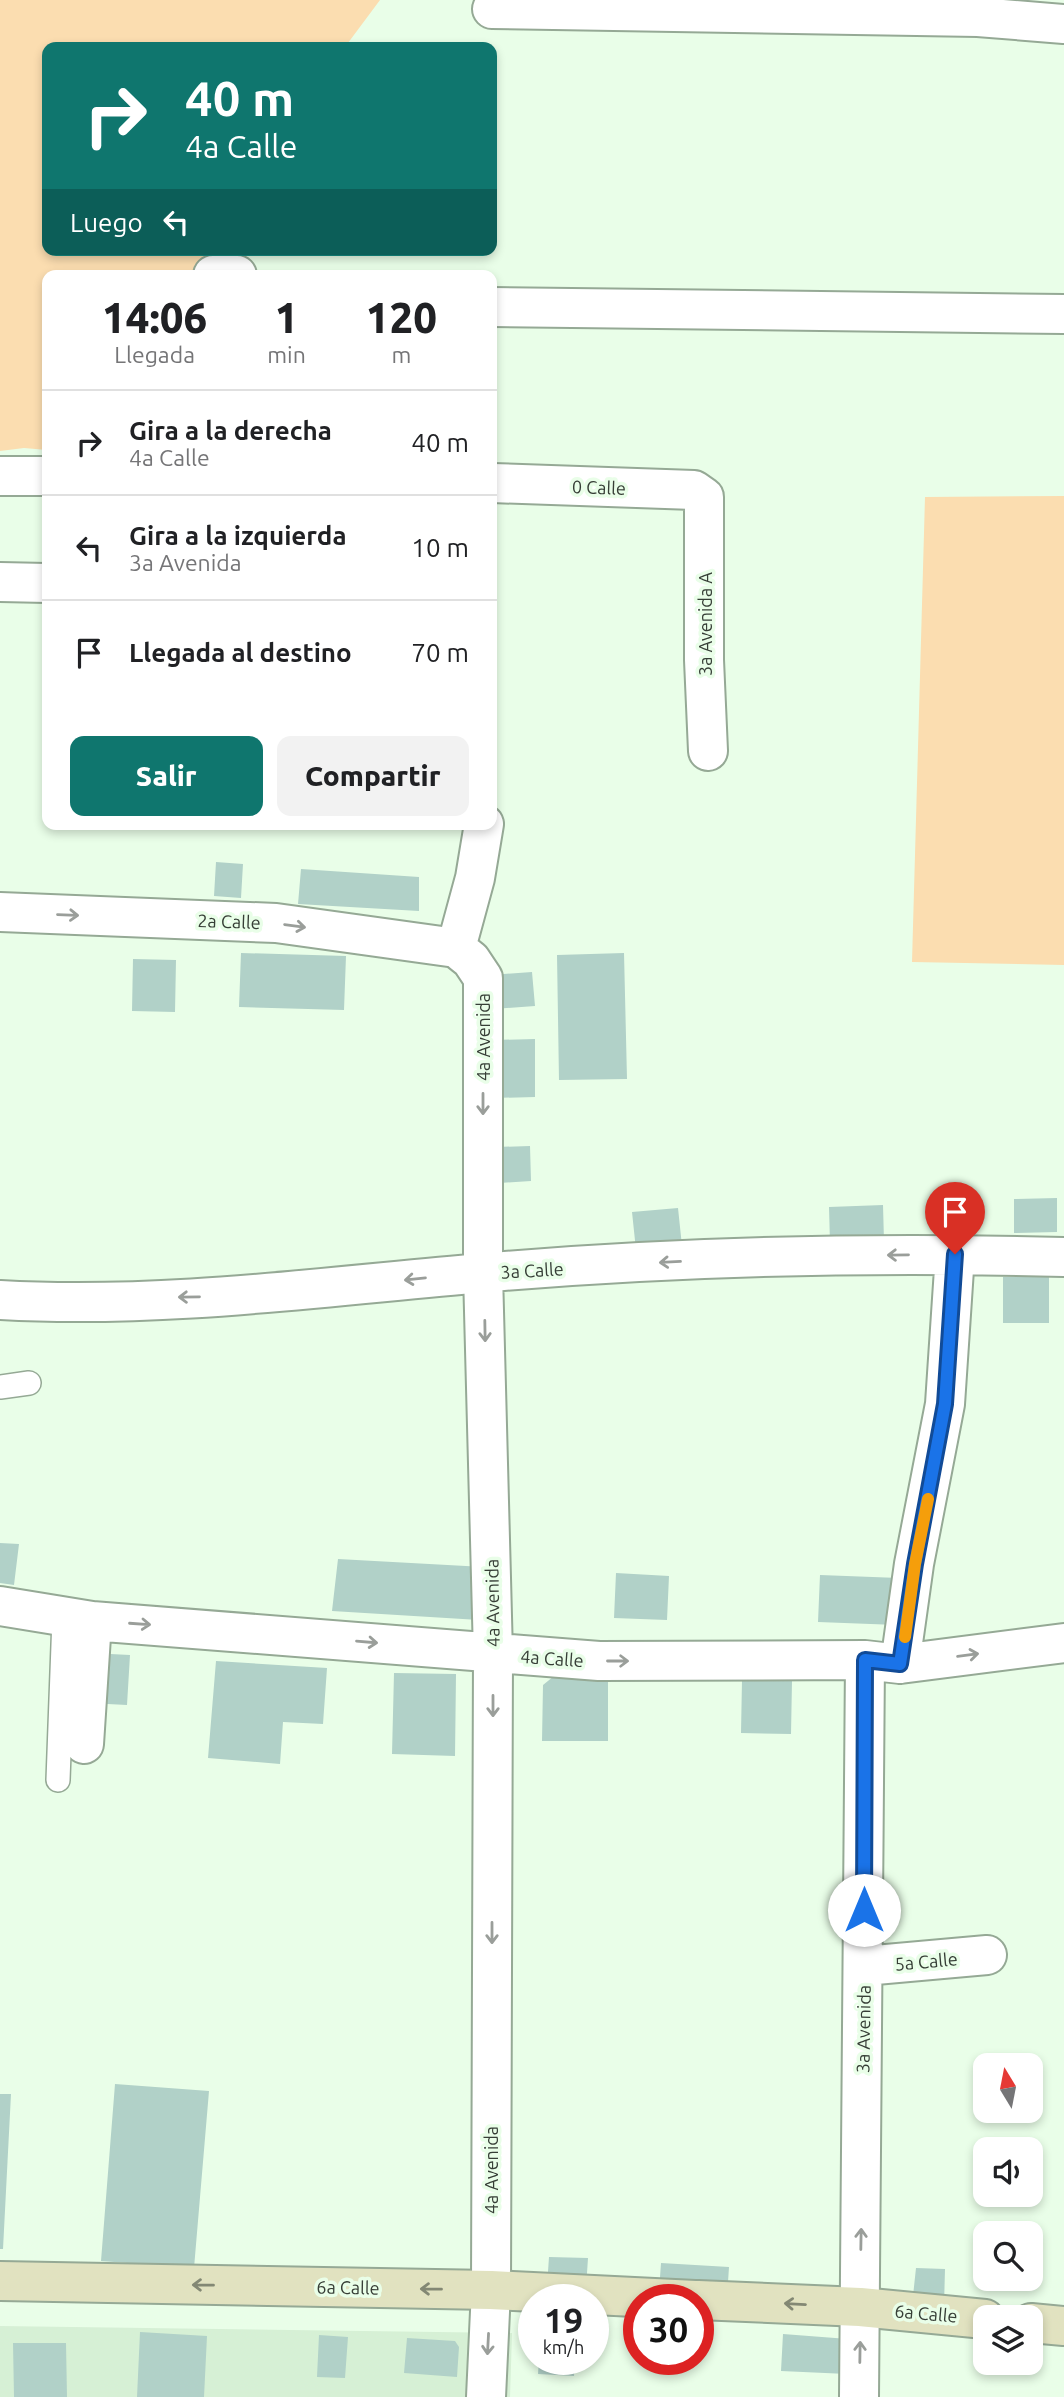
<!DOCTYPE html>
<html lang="es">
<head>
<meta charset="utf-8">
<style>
  :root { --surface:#fff; --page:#f2f2f2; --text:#202124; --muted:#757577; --line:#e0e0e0; --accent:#0f766e }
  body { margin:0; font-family:Ubuntu,sans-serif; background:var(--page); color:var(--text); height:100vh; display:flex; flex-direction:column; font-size:26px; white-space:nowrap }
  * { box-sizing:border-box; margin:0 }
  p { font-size:23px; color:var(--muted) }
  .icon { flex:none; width:38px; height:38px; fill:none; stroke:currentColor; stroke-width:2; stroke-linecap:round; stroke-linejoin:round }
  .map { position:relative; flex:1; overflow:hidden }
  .panel { position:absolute; left:42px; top:270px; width:455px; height:560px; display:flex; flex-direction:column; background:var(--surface); border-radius:14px; box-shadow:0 4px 10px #0003 }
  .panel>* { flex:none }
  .top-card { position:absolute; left:42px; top:42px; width:455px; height:214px; border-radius:14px; box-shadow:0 4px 10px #0003; background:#0f766e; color:#fff; overflow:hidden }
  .needle { width:46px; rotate:350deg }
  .buttons { position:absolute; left:973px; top:2053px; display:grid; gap:14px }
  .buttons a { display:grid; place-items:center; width:70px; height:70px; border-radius:14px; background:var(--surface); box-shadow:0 4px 10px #0003; font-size:35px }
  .speed { position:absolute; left:518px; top:2284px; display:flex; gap:14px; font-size:35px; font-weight:700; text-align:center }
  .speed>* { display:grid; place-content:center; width:91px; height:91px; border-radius:50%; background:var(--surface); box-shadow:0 4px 10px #0003; line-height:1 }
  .speed small { font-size:18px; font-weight:400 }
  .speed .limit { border:10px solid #d22; background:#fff; color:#111 }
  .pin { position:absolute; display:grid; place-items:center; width:60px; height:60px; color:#fff; margin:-72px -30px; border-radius:50% 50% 50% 0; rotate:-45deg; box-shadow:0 0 7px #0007 }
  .pin .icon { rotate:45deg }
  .me { position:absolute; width:77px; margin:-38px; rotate:0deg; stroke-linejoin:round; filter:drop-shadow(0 0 5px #0008) }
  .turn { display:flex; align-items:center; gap:24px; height:147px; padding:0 28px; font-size:32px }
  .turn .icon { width:91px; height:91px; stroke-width:2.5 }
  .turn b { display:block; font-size:49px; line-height:60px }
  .then { display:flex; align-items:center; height:66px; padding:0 28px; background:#0003; gap:14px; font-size:26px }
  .eta { display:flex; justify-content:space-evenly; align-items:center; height:119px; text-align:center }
  .eta b { font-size:42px; font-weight:800; line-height:49px }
  .primary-button { display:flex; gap:14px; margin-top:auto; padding:14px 28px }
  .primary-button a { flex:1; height:80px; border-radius:14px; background:var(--accent); color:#fff; font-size:28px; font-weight:800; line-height:80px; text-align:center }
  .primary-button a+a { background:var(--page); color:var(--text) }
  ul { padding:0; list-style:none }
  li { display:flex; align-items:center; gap:21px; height:105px; padding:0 28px; border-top:2px solid var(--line) }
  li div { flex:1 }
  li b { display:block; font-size:26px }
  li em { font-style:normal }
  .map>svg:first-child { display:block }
</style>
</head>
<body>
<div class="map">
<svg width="1064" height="2397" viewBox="0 0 1064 2397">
  <rect width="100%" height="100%" fill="#e9fee8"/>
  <path fill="#d6f0d5" d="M0,2326L512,2333L510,2397H0Z"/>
  <path fill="#fbddb0" d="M0,0H380L345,47H47V250H214L212,275H47V450L24,448L0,451Z
    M1064,496V965L912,962L925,497Z"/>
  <path fill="#b1d1c8" d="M216,862L243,864L241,898L214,896Z
    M301,869L419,877V911L298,904Z
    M241,953L346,956L344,1010L239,1007Z
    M624,953L627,1079L559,1080L557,955Z
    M133,959L176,960L175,1012L132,1011Z
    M532,972L535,1006L494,1009L491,975Z
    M535,1039V1097L494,1098L493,1040Z
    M530,1146L531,1181L500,1183L497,1147Z
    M1057,1198V1232L1014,1233V1199Z
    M883,1205L884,1241L830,1243L829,1207Z
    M678,1208L682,1246L636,1250L632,1212Z
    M1003,1277H1049V1323H1003Z
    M0,1543L19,1544L14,1585L0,1583Z
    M338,1559L484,1567L479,1620L332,1611Z
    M616,1573L669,1576L667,1620L614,1618Z
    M820,1575L899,1578L897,1625L818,1622Z
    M91,1653L130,1655L127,1705L88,1703Z
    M216,1661L327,1668L323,1724L283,1722L280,1764L208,1758Z
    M559,1672H608V1741H542L543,1685Z
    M394,1673L456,1674L455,1756L392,1754Z
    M742,1680L792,1681L791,1734L741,1733Z
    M115,2084L209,2091L194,2268L101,2261Z
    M0,2094H11L3,2249H0Z
    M549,2257L588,2258L586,2288L547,2286Z
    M661,2263L729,2267L727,2297L659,2292Z
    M916,2268L945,2269L944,2306L913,2296Z
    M140,2332L207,2336L204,2397H137Z
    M783,2334L848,2339L847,2374L781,2371Z
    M319,2335L348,2337L345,2378L317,2377Z
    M407,2338L455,2341L459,2347L457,2377L404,2373Z
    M13,2343H66L67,2397H14Z
    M539,2359H575L574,2376L538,2374Z"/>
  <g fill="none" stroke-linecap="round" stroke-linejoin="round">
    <defs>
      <path id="lane" d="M0,1387L29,1383
        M58,1780L64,1618"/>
      <path id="street" d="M492,9L978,17L1064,24
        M213,275H237
        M492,307L1064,314
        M0,476H47
        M492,483L694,490L704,497V660L708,751
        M0,582L47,583
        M0,912L276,923L456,948
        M456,948L471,960L483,978V1273L493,1654L491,2290L486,2397
        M456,948L475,878L484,824
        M0,1300C161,1309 321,1287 481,1273C674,1256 870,1252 1064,1257
        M0,1606L92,1621L599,1661L865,1660L900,1664L1064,1643
        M900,1664L914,1564L945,1404L955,1254
        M84,1744L92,1621
        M864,1966L987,1955
        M859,2397L865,1660"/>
      <path id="secondary" d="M0,2281L491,2290L695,2300
        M698,2300L860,2307L985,2319
        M1031,2323L1064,2326"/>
    </defs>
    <use href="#lane" stroke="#95a995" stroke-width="26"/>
    <use href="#street" stroke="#95a995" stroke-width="42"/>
    <use href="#secondary" stroke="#95a995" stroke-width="42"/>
    <use href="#lane" stroke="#fff" stroke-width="23"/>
    <use href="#street" stroke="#fff" stroke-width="38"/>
    <use href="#secondary" stroke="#e1e2c0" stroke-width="38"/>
  </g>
  <defs><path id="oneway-shaft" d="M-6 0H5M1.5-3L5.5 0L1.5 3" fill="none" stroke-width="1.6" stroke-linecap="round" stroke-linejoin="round" transform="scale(1.75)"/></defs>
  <g stroke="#9a9e9a">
    <use href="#oneway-shaft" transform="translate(68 915) rotate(2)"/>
    <use href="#oneway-shaft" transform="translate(295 926) rotate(8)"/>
    <use href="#oneway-shaft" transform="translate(483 1104) rotate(90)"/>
    <use href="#oneway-shaft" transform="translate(898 1255) rotate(179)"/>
    <use href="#oneway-shaft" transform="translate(670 1262) rotate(177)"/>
    <use href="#oneway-shaft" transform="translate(415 1279) rotate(174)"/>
    <use href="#oneway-shaft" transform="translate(189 1297) rotate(179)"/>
    <use href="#oneway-shaft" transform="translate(485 1331) rotate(89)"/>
    <use href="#oneway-shaft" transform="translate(140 1624) rotate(4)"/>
    <use href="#oneway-shaft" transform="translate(367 1642) rotate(5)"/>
    <use href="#oneway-shaft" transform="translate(968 1655) rotate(-7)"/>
    <use href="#oneway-shaft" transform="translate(618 1661)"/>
    <use href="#oneway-shaft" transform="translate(493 1706) rotate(90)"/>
    <use href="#oneway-shaft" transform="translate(492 1933) rotate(90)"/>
    <use href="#oneway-shaft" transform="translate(861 2239) rotate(-89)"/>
    <use href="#oneway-shaft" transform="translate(488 2344) rotate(93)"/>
    <use href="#oneway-shaft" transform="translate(860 2352) rotate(-89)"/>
  </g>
  <g stroke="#838874">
    <use href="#oneway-shaft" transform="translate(203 2285) rotate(-179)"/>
    <use href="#oneway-shaft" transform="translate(431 2289) rotate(-179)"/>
    <use href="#oneway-shaft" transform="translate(795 2304) rotate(-177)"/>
  </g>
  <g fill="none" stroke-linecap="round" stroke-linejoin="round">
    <defs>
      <path id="route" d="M864,1910L865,1660L900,1664L915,1564L945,1404L955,1254"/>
    </defs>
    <use href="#route" stroke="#114b97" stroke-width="18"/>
    <use href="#route" stroke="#1a73e8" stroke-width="12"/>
    <path stroke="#f59e0b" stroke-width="12" d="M905,1637L915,1564L928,1499"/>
  </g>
  <g text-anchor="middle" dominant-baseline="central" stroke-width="7" stroke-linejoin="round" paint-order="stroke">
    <g font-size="18" fill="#363e36" stroke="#e9fee8">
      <text transform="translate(599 487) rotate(2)">0 Calle</text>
      <text transform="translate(705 624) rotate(-90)">3a Avenida A</text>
      <text transform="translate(229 921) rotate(2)">2a Calle</text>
      <text transform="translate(483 1037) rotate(-90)">4a Avenida</text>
      <text transform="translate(532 1270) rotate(-3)">3a Calle</text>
      <text transform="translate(492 1603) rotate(-91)">4a Avenida</text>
      <text transform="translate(552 1658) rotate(4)">4a Calle</text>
      <text transform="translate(926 1961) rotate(-5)">5a Calle</text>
      <text transform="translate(863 2029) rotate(-89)">3a Avenida</text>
      <text transform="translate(491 2170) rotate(-90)">4a Avenida</text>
      <text transform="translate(348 2287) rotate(1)">6a Calle</text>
      <text transform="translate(926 2313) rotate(5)">6a Calle</text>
    </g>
  </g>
</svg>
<div class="buttons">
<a><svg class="needle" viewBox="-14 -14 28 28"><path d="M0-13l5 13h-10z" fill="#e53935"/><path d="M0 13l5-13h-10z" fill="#757577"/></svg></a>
<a><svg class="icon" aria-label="sound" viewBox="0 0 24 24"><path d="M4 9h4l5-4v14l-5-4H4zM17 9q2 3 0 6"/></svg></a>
<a><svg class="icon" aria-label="search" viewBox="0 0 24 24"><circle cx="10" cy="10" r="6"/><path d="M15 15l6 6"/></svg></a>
<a><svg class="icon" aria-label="layers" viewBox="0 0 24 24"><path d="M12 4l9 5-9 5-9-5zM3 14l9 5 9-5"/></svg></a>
</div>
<div class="speed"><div>19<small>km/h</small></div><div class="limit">30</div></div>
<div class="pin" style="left:955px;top:1254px;background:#d93025"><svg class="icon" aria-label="arrive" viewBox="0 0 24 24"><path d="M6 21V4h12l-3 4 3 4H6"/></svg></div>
<svg class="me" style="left:864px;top:1910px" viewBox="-20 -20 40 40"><circle r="19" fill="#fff"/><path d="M0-13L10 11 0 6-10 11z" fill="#1a73e8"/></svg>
<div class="top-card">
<div class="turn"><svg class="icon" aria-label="right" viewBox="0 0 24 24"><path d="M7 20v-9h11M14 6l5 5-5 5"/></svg><div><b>40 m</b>4a Calle</div></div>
<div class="then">Luego<svg class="icon" aria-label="left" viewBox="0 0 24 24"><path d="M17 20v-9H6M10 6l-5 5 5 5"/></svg></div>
</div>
<section class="panel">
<div class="eta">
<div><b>14:06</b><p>Llegada</p></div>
<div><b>1</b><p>min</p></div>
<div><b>120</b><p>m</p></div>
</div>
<ul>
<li><svg class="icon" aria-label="right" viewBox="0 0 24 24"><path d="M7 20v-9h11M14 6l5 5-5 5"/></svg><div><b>Gira a la derecha</b><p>4a Calle</p></div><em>40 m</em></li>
<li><svg class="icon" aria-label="left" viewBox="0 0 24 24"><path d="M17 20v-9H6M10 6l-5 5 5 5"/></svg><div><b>Gira a la izquierda</b><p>3a Avenida</p></div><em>10 m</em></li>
<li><svg class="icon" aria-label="arrive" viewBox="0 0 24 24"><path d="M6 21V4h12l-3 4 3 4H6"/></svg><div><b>Llegada al destino</b></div><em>70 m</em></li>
</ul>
<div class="primary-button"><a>Salir</a><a>Compartir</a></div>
</section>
</div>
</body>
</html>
